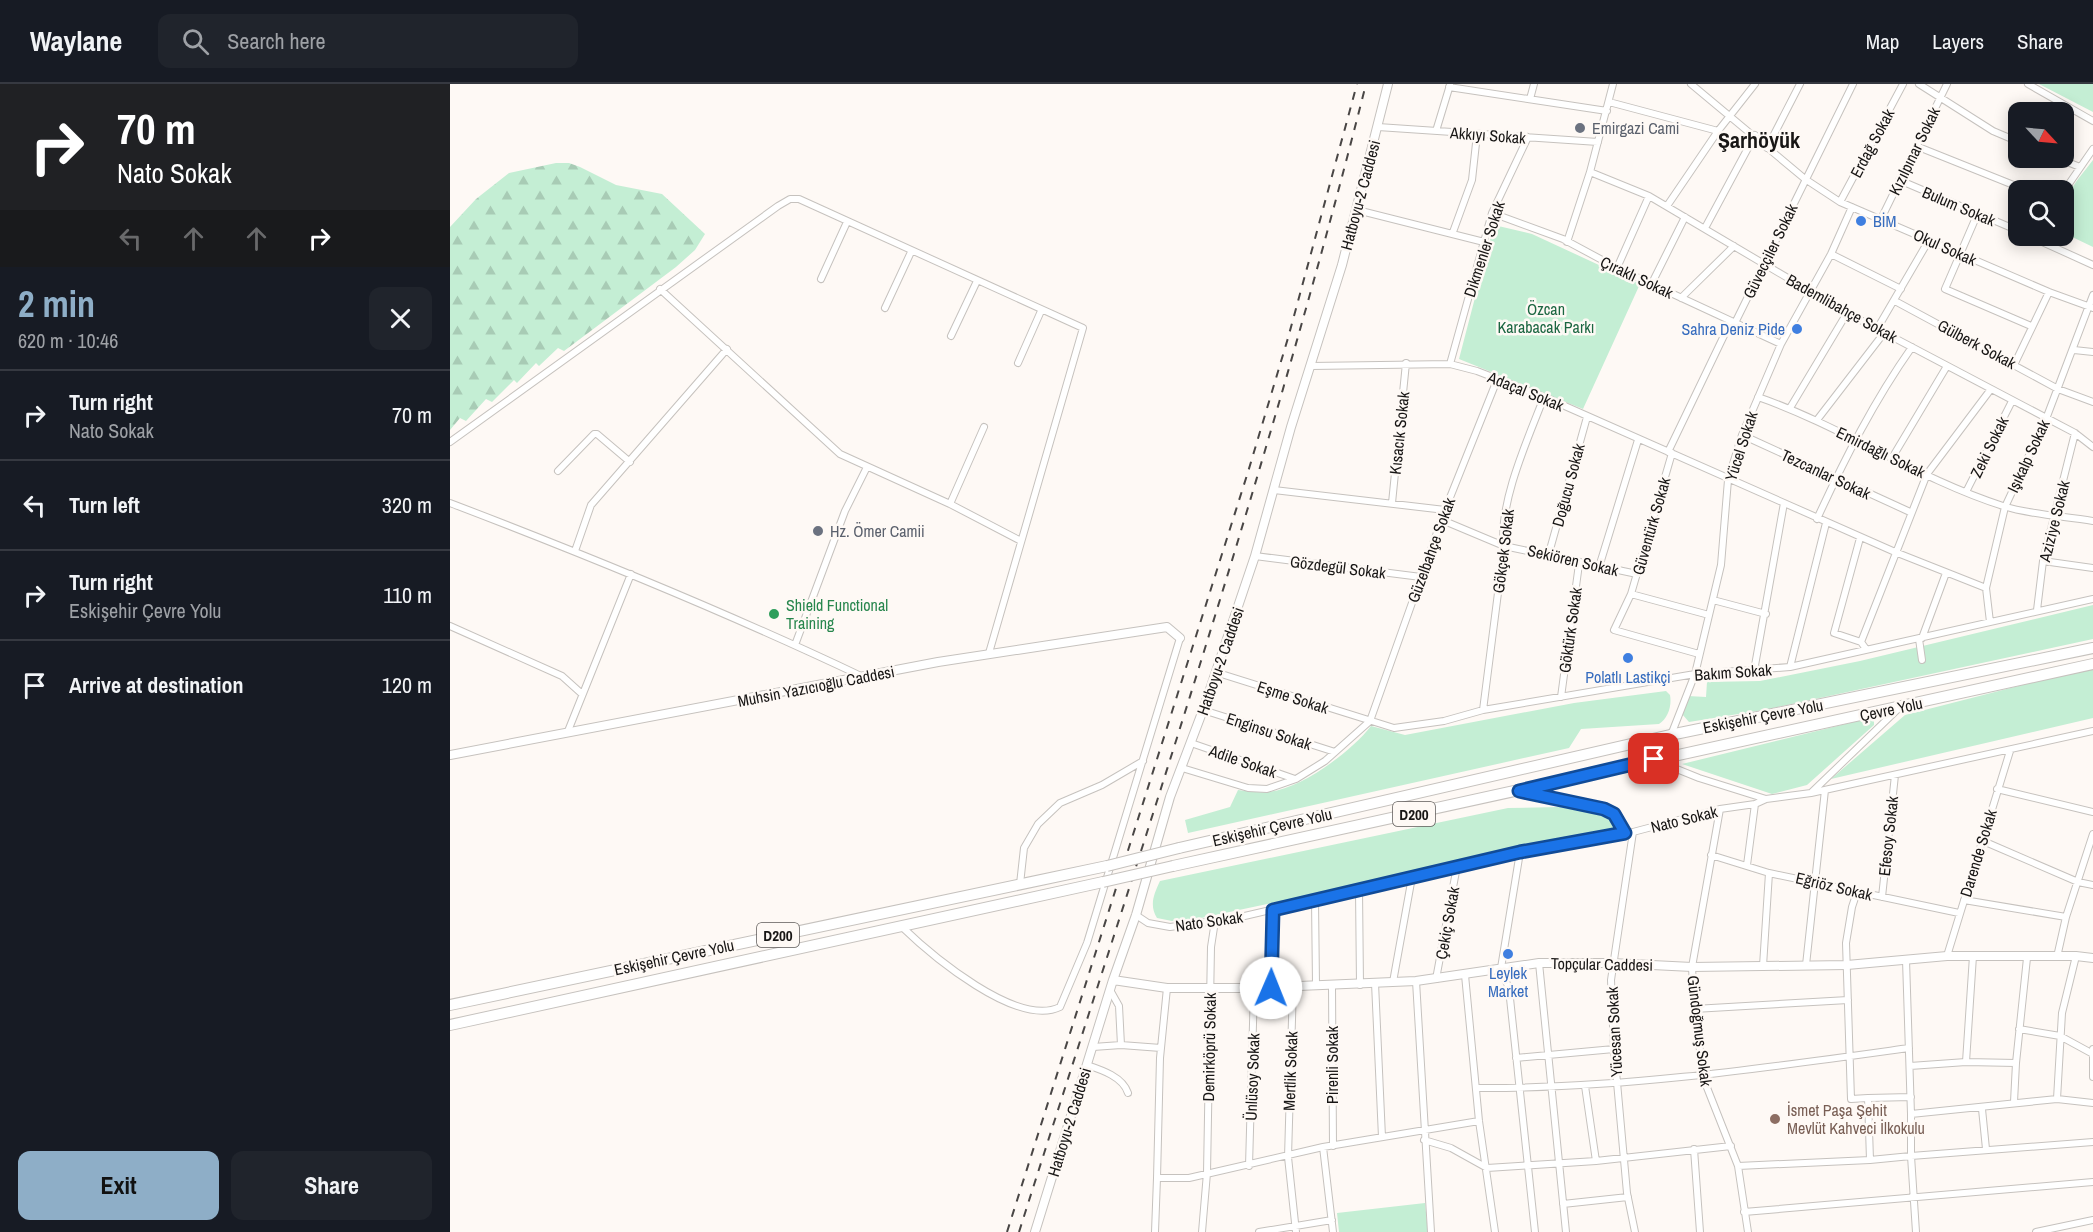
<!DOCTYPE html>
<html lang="en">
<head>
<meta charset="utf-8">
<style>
  :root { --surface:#171b24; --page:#20242c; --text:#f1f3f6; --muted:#9ea1a6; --line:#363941; --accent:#8eaec7 }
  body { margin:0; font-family:"Archivo Narrow",sans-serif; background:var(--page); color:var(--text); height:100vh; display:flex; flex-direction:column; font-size:22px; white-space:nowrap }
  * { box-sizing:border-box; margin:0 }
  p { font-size:20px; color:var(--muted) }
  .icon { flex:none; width:33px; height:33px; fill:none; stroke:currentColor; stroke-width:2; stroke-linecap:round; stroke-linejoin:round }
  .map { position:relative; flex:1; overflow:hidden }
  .drawer { display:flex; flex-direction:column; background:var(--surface); width:450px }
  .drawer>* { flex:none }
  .banner { background:#202124; color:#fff; overflow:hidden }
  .needle { width:39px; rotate:116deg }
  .controls { position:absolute; left:1558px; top:18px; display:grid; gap:12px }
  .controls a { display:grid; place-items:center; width:66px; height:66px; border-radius:12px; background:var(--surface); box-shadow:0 3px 15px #0003; font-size:30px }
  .pin { position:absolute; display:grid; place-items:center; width:51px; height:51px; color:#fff; margin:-26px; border-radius:12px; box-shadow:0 3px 9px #0006 }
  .me { position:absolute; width:66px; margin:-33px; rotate:1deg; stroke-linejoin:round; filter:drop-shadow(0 0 4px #0008) }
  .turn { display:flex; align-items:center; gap:21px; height:126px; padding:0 18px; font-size:27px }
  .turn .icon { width:78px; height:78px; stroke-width:2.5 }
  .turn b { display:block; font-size:42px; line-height:51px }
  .lanes { display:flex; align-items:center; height:57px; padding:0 18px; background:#0003; justify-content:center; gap:30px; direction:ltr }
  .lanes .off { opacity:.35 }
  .round { display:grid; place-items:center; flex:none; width:63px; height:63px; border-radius:12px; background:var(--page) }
  .head { display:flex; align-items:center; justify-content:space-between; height:102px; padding:0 18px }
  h1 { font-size:36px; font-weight:700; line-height:45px; color:var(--accent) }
  .action { display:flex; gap:12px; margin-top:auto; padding:12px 18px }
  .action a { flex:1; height:69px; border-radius:12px; background:var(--accent); color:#111; font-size:24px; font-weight:700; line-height:69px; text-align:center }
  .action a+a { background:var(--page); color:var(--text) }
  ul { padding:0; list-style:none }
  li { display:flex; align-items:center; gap:18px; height:90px; padding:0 18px; border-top:2px solid var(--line) }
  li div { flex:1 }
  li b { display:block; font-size:22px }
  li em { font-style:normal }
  header { display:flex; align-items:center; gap:36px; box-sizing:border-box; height:84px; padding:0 30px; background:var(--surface); border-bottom:2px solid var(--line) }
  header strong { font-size:28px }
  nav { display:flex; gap:33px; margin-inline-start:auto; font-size:21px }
  .search { width:420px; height:54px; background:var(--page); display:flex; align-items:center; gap:15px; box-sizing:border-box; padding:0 21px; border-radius:12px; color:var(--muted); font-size:22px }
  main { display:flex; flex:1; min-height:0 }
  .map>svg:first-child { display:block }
</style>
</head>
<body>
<header>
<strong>Waylane</strong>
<div class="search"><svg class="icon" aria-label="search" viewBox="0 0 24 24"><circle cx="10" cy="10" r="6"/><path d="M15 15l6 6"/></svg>Search here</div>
<nav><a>Map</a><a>Layers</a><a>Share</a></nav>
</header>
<main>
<section class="drawer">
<div class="banner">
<div class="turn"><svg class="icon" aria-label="right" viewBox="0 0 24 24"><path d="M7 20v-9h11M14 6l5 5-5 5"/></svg><div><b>70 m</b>Nato Sokak</div></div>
<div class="lanes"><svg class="icon off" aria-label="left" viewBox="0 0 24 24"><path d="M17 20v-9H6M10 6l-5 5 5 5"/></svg><svg class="icon off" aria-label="ahead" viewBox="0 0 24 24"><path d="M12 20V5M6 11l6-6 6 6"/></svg><svg class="icon off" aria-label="ahead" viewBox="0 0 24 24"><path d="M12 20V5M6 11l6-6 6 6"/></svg><svg class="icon" aria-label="right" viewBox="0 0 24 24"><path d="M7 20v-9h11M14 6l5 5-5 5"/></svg></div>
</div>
<div class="head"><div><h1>2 min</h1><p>620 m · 10:46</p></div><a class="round"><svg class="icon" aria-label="close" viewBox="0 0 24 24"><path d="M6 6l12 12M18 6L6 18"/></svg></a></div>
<ul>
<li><svg class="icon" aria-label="right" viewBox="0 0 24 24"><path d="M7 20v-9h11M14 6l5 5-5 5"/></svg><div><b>Turn right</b><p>Nato Sokak</p></div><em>70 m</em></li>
<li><svg class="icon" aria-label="left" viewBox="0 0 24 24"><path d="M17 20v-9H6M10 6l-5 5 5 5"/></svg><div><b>Turn left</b></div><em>320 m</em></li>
<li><svg class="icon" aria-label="right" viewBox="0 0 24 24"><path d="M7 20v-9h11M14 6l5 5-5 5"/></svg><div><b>Turn right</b><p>Eskişehir Çevre Yolu</p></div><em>110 m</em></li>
<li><svg class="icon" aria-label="arrive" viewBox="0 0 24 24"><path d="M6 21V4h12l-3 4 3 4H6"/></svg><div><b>Arrive at destination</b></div><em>120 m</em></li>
</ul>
<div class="action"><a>Exit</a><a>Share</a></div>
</section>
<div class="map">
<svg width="1643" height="1148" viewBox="0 0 1643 1148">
  <defs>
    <pattern id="forest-firs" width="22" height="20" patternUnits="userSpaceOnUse" patternTransform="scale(1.5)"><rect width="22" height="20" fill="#c4eed4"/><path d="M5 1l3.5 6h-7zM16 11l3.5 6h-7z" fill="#a8cbb5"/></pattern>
  </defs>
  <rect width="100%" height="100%" fill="#fef9f5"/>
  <path fill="#c4eed4" d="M1589,0H1643V28Z
    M1643,76V163L1614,149C1614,109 1619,107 1643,76Z
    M1044,141L1082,150L1190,200L1133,325L1009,275Z
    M1643,521V555L1319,625L1239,638L1232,630L1238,612L1256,613L1257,598L1310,597L1410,577Z
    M1643,583V634L1381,695L1455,631Z
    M1216,607L1220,611C1222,622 1218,634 1209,640L1131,645L1119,664L738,749L735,736L780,723L788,706C797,707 807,709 816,708C849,707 902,667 921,642L955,651L1124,619Z
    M1424,633V641L1357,701L1322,710L1232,680Z
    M1109,723C1135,726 1152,723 1168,746L751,834L722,837L707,834C699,821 704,810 710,797L1058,724Z
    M975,1119L978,1148H889L887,1129Z"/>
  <path fill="url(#forest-firs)" d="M106,79H119L130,83L166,101L212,110L255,150L245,166L226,183L114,267L108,264L89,282L86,279L67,299L64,296L42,318L36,315L16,337L10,334L0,346V143L26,115L59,89Z"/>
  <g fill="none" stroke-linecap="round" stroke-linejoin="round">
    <defs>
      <path id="street" d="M1241,0L1355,95L1390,118L1599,208L1643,224
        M1469,0L1543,47L1569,58
        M1578,0L1643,37
        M999,3L1157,27
        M1080,15L1084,0
        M1159,18L1268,47
        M928,43L1148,58
        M986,47L1000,1
        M1466,62L1576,106
        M1317,64L1350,0
        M1607,74L1630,83
        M1140,88L1199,112L1397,229L1625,349L1643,363
        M1449,96L1569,147
        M1614,107L1643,65
        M1390,118L1453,0
        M1217,122L1268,47L1305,0
        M907,126L1034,158
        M1042,129L1113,155L1167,184L1331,260
        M1527,131L1495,205L1581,242
        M1431,135L1497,0
        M1255,144L1305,51
        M1003,148L1022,96L1027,50
        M1579,152L1643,181
        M1117,158L1140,88L1163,0
        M1381,170L1451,205
        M1167,184L1199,112
        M371,195L397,138
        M1202,199L1235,133
        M210,205L390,370L500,420L571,457
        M1231,214L1284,162
        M1445,217L1608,305L1643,318
        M435,224L461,168
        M1285,239L1403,0
        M1427,245L1479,156
        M501,252L527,197
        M1624,266L1643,268
        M568,279L591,227
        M1565,279L1599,208
        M1000,280L1042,129L1078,53
        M861,282L1000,280L1027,287L1099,315L1445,468L1536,504
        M1308,313C1392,342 1468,395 1553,422C1581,431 1614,432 1643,437
        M1340,324L1397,229
        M1367,336L1434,249
        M1292,351L1460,428
        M0,358L328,122L340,115H349L633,244L539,569
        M1218,368L1281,237
        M1222,369L1181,510L1164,546L1249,570
        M1442,374L1497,282
        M108,387L144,350H147L180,378
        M824,406L995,426
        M1516,408L1562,317
        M0,419C139,472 276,528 411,592
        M942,419L956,279
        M500,420L534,343
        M1367,435C1395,374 1424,317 1462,263
        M992,436L1054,462L1187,490
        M1410,454L1384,549L1411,558
        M125,467L141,421L277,265
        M1099,469L1137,333
        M805,472L971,493
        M1593,477L1643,484
        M1149,483L1188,356
        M1181,510L1259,531
        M1263,516L1316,530
        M1587,526L1593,477L1625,349
        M1540,538L1536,504L1555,423L1596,335L1643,211
        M0,542L112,592L132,610
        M1472,554L1496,489
        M1469,555L1472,576
        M345,561L395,427L417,383
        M1416,565L1411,558L1477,390L1541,305
        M1340,583L1376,439
        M1304,587L1334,419
        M765,588L944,644L994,637L1033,626L1245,590L1340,583L1643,515
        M1111,613L1129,480
        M753,626L885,668
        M1033,626L1054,462C1048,420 1079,352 1094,313
        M118,647L181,490
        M1221,651L1245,590L1271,481L1278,396L1292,351L1331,260L1381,170L1402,123
        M741,659L845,695
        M1207,677L1249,694L1316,715
        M732,684L798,704L817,705L846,695L875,677L920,637L995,426L1047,296
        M1547,705L1643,728
        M1073,708L1154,725L1164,731L1175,749
        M1362,708L1450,623
        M1270,725L1242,883L1244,922L1254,996L1288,1082L1298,1148
        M1183,748L1161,896L1164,965L1177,1109L1185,1148
        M1533,757L1628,798L1643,801
        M1070,768L1051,884L1059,905L1085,1148
        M1261,771L1319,789L1509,829
        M1297,781L1305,720
        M570,800L574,764L588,740L610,719L652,701L693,677
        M909,806L910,901
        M1407,808L1402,823L1396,859L1401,1015L1418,1014L1420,1076L1461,1072L1466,1148
        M1432,813L1445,691
        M865,816L866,901
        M1514,816L1616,833
        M686,831L698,839L720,843L786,834L1070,768L1183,748L1270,725L1305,720L1316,715L1361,709L1643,647
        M451,842C481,871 567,944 610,923L637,859L730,554
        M1497,872L1560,667
        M1607,873L1616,833L1643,750
        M1456,876L1461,1030L1607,1015L1643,1019
        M1089,879L1116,1148
        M1356,881L1375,706
        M1313,882L1319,789
        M1015,891L1029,1037L1045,1148
        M986,895L1007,782
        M966,897L981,1148
        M943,898L962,793
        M925,899L932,1053
        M843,901L838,1073L846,1148
        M882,901L883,1062
        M821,904L823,826
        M660,906L669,922L671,961L711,964
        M1244,925L1398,916
        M1569,945L1610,952L1643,970
        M643,963L671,961
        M1643,965V993
        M1066,974L1164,965
        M1516,978L1566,979L1577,874
        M637,981C652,986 673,993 678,1009
        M1460,982L1516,978L1523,872
        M1135,1002L1146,1077
        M1026,1004C1171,1005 1315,984 1459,964
        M1418,1014L1461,1013
        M1607,1015L1612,929L1626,872
        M1564,1018L1566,979
        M1532,1025L1536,1065
        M1461,1030V1072L1643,1058
        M974,1056L1001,1064L1037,1084L1146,1077L1281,1062
        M873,1063L883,1148
        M1244,1065L1250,1148
        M799,1082L804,904
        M1288,1082L1420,1076
        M707,1094L710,974L717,904
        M1113,1120L1178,1113
        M1294,1128L1643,1098
        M705,1148L707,1094H739L873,1063L1029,1037
        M752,1148L757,1089L761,863L765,837
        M809,1148L882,1136
        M1586,1148L1643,1136"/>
      <path id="secondary" d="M0,671L488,578L717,543L730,554
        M663,896L717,904H804L966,897L1089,879H1162L1242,883L1397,881L1497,872H1626L1643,874
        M585,1148L663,896L686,831L720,713L753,626L805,472L841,343L892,181L938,0"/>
      <path id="highway" d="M729,764L1220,651L1643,564
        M723,782L1643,580
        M0,921L657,782
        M0,941L653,798"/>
    </defs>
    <use href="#street" stroke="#c6c2be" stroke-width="8"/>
    <use href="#secondary" stroke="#c6c2be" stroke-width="10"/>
    <use href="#highway" stroke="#c6c2be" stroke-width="12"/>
    <use href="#street" stroke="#fff" stroke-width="6"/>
    <use href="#secondary" stroke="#fff" stroke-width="8"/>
    <use href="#highway" stroke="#fff" stroke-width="10"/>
    <path stroke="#494645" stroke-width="2" stroke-dasharray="8 8" stroke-linecap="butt" d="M557,1148L798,388L838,254L907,0
      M569,1148C690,767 818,388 916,0"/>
    <defs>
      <path id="highway-bridge" d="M657,782L729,764
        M653,798L723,782"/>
    </defs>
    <use href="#highway-bridge" stroke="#c6c2be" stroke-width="12" stroke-linecap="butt"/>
    <use href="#highway-bridge" stroke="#fff" stroke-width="10"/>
  </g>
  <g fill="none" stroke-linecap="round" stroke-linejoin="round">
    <defs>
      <path id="route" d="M821,904L823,826L1070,768L1175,749L1164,730L1154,725L1069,707L1204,675"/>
    </defs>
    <use href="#route" stroke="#114b97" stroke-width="15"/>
    <use href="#route" stroke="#1a73e8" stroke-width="10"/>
  </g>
  <g fill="#6b7280" stroke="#fef9f5" stroke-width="2">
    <circle cx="1130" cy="44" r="6"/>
    <circle cx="368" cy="447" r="6"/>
  </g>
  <g fill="#3f7fe0" stroke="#fef9f5" stroke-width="2">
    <circle cx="1411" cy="137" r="6"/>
    <circle cx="1347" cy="245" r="6"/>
    <circle cx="1178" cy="574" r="6"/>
    <circle cx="1058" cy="870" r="6"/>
  </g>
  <circle fill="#2e9e5b" stroke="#fef9f5" stroke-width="2" cx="324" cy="530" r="6"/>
  <circle fill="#8d6e63" stroke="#fef9f5" stroke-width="2" cx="1325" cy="1035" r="6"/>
  <g text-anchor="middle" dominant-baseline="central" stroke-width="5" stroke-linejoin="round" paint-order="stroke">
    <g fill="#fef9f5" stroke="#5d5a58" stroke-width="1.5">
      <rect x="943" y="718" width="42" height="24" rx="4.5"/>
      <rect x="307" y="839" width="42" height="24" rx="4.5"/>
    </g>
    <g font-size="15" font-weight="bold" fill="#181615">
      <text x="964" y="730">D200</text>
      <text x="328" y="851">D200</text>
    </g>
    <g font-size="16" fill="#5b616d" stroke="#fef9f5" text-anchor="start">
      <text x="1142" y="44">Emirgazi Cami</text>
      <text x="380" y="447">Hz. Ömer Camii</text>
    </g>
    <g font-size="16" fill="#181615" stroke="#fef9f5">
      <text transform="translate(1038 51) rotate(4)">Akkıyı Sokak</text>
      <text transform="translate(1422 59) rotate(-62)">Erdağ Sokak</text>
      <text transform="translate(1464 67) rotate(-64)">Kızılpınar Sokak</text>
      <text transform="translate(910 111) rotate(-75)">Hatboyu-2 Caddesi</text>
      <text transform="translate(1509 122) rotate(23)">Bulum Sokak</text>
      <text transform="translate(1495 163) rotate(24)">Okul Sokak</text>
      <text transform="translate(1034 165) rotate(-72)">Dikmenler Sokak</text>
      <text transform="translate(1320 167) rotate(-64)">Güvecçiler Sokak</text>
      <text transform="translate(1187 193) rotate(25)">Çıraklı Sokak</text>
      <text transform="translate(1392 224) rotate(29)">Bademlibahçe Sokak</text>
      <text transform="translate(1527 260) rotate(28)">Gülberk Sokak</text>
      <text transform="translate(1076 307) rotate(22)">Adaçal Sokak</text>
      <text transform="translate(949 349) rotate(-84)">Kısacık Sokak</text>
      <text transform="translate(1291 362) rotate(-72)">Yücel Sokak</text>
      <text transform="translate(1539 363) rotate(-64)">Zeki Sokak</text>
      <text transform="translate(1431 368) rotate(26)">Emirdağlı Sokak</text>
      <text transform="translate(1578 372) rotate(-65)">Işıkalp Sokak</text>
      <text transform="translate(1376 390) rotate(25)">Tezcanlar Sokak</text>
      <text transform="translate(1118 401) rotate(-75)">Doğucu Sokak</text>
      <text transform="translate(1604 437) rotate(-76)">Aziziye Sokak</text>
      <text transform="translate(1201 442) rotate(-74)">Güventürk Sokak</text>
      <text transform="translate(981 466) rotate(-70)">Güzelbahçe Sokak</text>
      <text transform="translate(1053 467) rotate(-83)">Gökçek Sokak</text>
      <text transform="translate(1123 476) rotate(13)">Sekiören Sokak</text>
      <text transform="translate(888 483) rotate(7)">Gözdegül Sokak</text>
      <text transform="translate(1120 546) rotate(-82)">Göktürk Sokak</text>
      <text transform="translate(770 577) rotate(-71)">Hatboyu-2 Caddesi</text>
      <text transform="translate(1283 588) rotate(-4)">Bakım Sokak</text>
      <text transform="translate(366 602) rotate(-11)">Muhsin Yazıcıoğlu Caddesi</text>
      <text transform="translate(843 613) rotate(18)">Eşme Sokak</text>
      <text transform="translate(1441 625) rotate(-12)">Çevre Yolu</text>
      <text transform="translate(1313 632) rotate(-11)">Eskişehir Çevre Yolu</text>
      <text transform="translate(819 647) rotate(18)">Enginsu Sokak</text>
      <text transform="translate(793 677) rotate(19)">Adile Sokak</text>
      <text transform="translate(1234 735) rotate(-14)">Nato Sokak</text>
      <text transform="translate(822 743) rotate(-13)">Eskişehir Çevre Yolu</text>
      <text transform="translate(1438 752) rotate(-84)">Efesoy Sokak</text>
      <text transform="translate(1528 769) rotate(-73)">Darende Sokak</text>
      <text transform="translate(1384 802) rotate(13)">Eğriöz Sokak</text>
      <text transform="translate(759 837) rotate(-8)">Nato Sokak</text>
      <text transform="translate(997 839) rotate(-80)">Çekiç Sokak</text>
      <text transform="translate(224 873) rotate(-12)">Eskişehir Çevre Yolu</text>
      <text transform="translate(1152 880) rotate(1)">Topçular Caddesi</text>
      <text transform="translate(1250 947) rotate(83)">Gündoğmuş Sokak</text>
      <text transform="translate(1164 948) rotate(-93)">Yücesan Sokak</text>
      <text transform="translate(759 963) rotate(-89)">Demirköprü Sokak</text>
      <text transform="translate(882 981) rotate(-90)">Pirenli Sokak</text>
      <text transform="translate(840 987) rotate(-88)">Mertlik Sokak</text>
      <text transform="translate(802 993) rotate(-88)">Ünlüsoy Sokak</text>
      <text transform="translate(619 1038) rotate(-73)">Hatboyu-2 Caddesi</text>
    </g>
    <g font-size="16" fill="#366cbe" stroke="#fef9f5">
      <text x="1423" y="137" text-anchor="start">BİM</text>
      <text x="1335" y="245" text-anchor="end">Sahra Deniz Pide</text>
      <text x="1178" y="593">Polatlı Lastikçi</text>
      <text x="1058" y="889">Leylek<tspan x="1058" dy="18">Market</tspan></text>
    </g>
    <g font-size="16" fill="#1b6641" stroke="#fef9f5">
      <text x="1096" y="225">Özcan<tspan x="1096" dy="18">Karabacak Parkı</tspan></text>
    </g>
    <g font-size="16" fill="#27864d" stroke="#fef9f5" text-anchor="start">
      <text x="336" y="521">Shield Functional<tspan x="336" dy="18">Training</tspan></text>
    </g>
    <g font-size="16" fill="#785e54" stroke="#fef9f5" text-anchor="start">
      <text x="1337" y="1026">İsmet Paşa Şehit<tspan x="1337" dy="18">Mevlüt Kahveci İlkokulu</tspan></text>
    </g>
    <g font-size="22" font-weight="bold" fill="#181615" stroke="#fef9f5">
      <text x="1309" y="56">Şarhöyük</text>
    </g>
  </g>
</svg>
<div class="controls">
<a><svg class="needle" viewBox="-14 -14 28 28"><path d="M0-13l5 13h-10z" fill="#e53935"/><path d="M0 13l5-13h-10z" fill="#9ea1a6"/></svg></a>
<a><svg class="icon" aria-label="search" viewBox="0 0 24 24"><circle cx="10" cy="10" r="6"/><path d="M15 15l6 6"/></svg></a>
</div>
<div class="pin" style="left:1204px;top:675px;background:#d93025"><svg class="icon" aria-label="arrive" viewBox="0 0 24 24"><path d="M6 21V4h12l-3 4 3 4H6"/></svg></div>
<svg class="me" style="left:821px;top:904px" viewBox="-20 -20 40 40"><circle r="19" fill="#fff"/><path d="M0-13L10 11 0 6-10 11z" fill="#1a73e8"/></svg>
</div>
</main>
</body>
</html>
